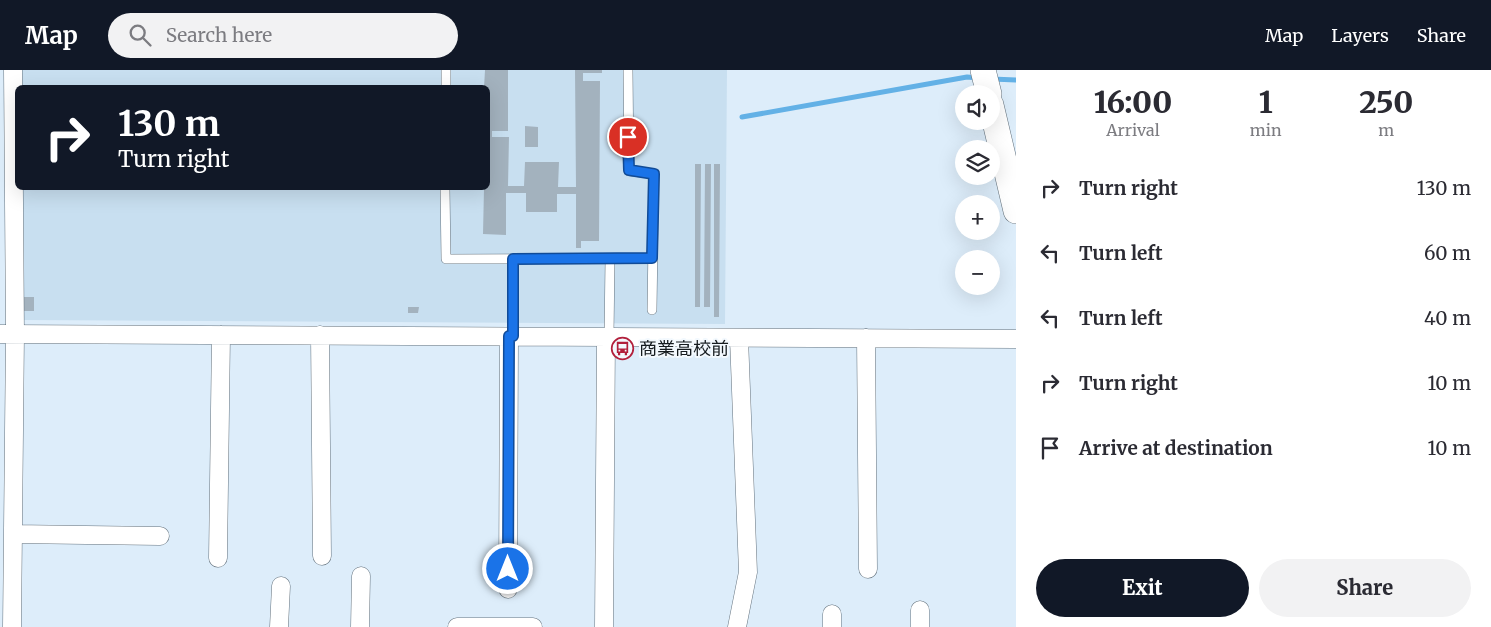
<!DOCTYPE html>
<html lang="en">
<head>
<meta charset="utf-8">
<style>
  :root { --surface:#fff; --page:#f2f2f3; --text:#2b2b33; --muted:#7c7c81; --accent:#111827 }
  body { margin:0; font-family:Merriweather,"Noto Sans JP",serif; background:var(--page); color:var(--text); height:100vh; display:flex; flex-direction:column; font-size:19px; white-space:nowrap }
  * { box-sizing:border-box; margin:0 }
  p { font-size:16px; color:var(--muted) }
  .icon { flex:none; width:28px; height:28px; fill:none; stroke:currentColor; stroke-width:2; stroke-linecap:round; stroke-linejoin:round }
  .map { position:relative; flex:1; overflow:hidden }
  .side { display:flex; flex-direction:column; background:var(--surface); width:475px }
  .side>* { flex:none }
  .guide { position:absolute; left:15px; top:15px; width:475px; height:105px; border-radius:8px; box-shadow:0 5px 20px #0002; background:#111827; color:#fff; overflow:hidden }
  .tools { position:absolute; left:955px; top:15px; display:grid; gap:10px }
  .tools a { display:grid; place-items:center; width:45px; height:45px; border-radius:50%; background:var(--surface); box-shadow:0 5px 20px #0002; font-size:25px }
  .pin { position:absolute; display:grid; place-items:center; width:42px; height:42px; color:#fff; margin:-21px; border:2px solid #fff; border-radius:50%; box-shadow:0 1px 5px #0007 }
  .me { position:absolute; width:55px; margin:-28px; rotate:0deg; stroke-linejoin:round; filter:drop-shadow(0 0 4px #0008) }
  .turn { display:flex; align-items:center; gap:18px; height:105px; padding:0 20px; font-size:22px }
  .turn .icon { width:65px; height:65px; stroke-width:2.5 }
  .turn b { display:block; font-size:35px; line-height:42px }
  .eta { display:flex; justify-content:space-evenly; align-items:center; height:85px; text-align:center }
  .eta b { font-size:30px; font-weight:800; line-height:35px }
  .button { display:flex; gap:10px; margin-top:auto; padding:10px 20px }
  .button a { flex:1; height:58px; border-radius:30px; background:var(--accent); color:#fff; font-size:20px; font-weight:800; line-height:58px; text-align:center }
  .button a+a { background:var(--page); color:var(--text) }
  ul { padding:0; list-style:none }
  li { display:flex; align-items:center; gap:15px; height:65px; padding:0 20px }
  li div { flex:1 }
  li b { display:block; font-size:19px }
  li em { font-style:normal }
  header { display:flex; align-items:center; gap:30px; box-sizing:border-box; height:70px; padding:0 25px; background:var(--accent); color:#fff }
  header strong { font-size:24px }
  nav { display:flex; gap:28px; margin-inline-start:auto; font-size:18px }
  .search { width:350px; height:45px; background:var(--page); display:flex; align-items:center; gap:12px; box-sizing:border-box; padding:0 18px; border-radius:28px; color:var(--muted); font-size:19px }
  main { display:flex; flex:1; min-height:0 }
  .map>svg:first-child { display:block }
</style>
</head>
<body>
<header>
<strong>Map</strong>
<div class="search"><svg class="icon" aria-label="search" viewBox="0 0 24 24"><circle cx="10" cy="10" r="6"/><path d="M15 15l6 6"/></svg>Search here</div>
<nav><a>Map</a><a>Layers</a><a>Share</a></nav>
</header>
<main>
<div class="map">
<svg width="1016" height="557" viewBox="0 0 1016 557">
  <rect width="100%" height="100%" fill="#ddedfa"/>
  <path fill="#c8dff0" d="M20,0H727L725,254L23,250L20,118H488V18H20Z"/>
  <g fill="none" stroke-linecap="round" stroke-linejoin="round">
    <path stroke="#63b1e6" stroke-width="5" d="M992,9L1016,10
      M742,47L967,7L978,8"/>
  </g>
  <path fill="#a3b2be" d="M485,0H508V61H492V67H509L508,116H524L525,92H559L558,117H576L575,0H602V3H583V11H600L599,171H581V178H576V124H557V142H526V123H506V165L483,164L484,118H488V18H484Z
    M525,56L538,57V77H525Z
    M695,94H701L700,237H695Z
    M705,94H711L710,237H704Z
    M714,94H720L719,247H714Z
    M24,227H34V241H24Z
    M408,237H419L418,243H408Z"/>
  <g fill="none" stroke-linecap="round" stroke-linejoin="round">
    <defs>
      <path id="service" d="M628,0L629,101L654,104L652,240
        M446,18V0
        M445,118L446,189L652,188
        M513,267V189
        M609,267L610,189"/>
      <path id="minor" d="M0,264L1016,269
        M320,265L322,486
        M866,268L868,499
        M13,464L160,466
        M218,488L221,265
        M508,519L509,266
        M12,557L15,264L13,0
        M279,557L281,516
        M360,557L361,506
        M457,557H533
        M604,557L606,267
        M737,557L748,502L739,268
        M832,557V544
        M920,557V540"/>
      <path id="secondary" d="M983,0L989,24
        M991,35L1016,141"/>
    </defs>
    <use href="#service" stroke="#64727d" stroke-width="10"/>
    <use href="#minor" stroke="#64727d" stroke-width="19"/>
    <use href="#secondary" stroke="#64727d" stroke-width="26"/>
    <use href="#service" stroke="#fff" stroke-width="9"/>
    <use href="#minor" stroke="#fff" stroke-width="18"/>
    <use href="#secondary" stroke="#fff" stroke-width="25"/>
  </g>
  <g fill="none" stroke-linecap="round" stroke-linejoin="round">
    <defs>
      <path id="route" d="M508,499L509,266H513V189L652,188L654,104L629,100L628,67"/>
    </defs>
    <use href="#route" stroke="#114b97" stroke-width="12"/>
    <use href="#route" stroke="#1a73e8" stroke-width="9"/>
  </g>
  <defs>
    <symbol id="bus-ring" viewBox="-11 -11 22 22"><circle r="9.5" fill="#f3f9fe" stroke="#b2203c" stroke-width="1.5"/><path d="M-5-6H5V4H4V6H2V4H-2V6H-4V4H-5ZM-3.5-4V0h7V-4ZM-3.5 1.2v1.5H-2V1.2ZM2 1.2v1.5H3.5V1.2Z" fill="#b2203c"/></symbol>
  </defs>
  <g fill-rule="evenodd">
    <use href="#bus-ring" x="610" y="266" width="25" height="25"/>
  </g>
  <g text-anchor="middle" dominant-baseline="central" stroke-width="4" stroke-linejoin="round" paint-order="stroke">
    <g font-size="18" fill="#151b1f" stroke="#f3f9fe" text-anchor="start">
      <text x="639" y="278">商業高校前</text>
    </g>
  </g>
</svg>
<div class="tools">
<a><svg class="icon" aria-label="sound" viewBox="0 0 24 24"><path d="M4 9h4l5-4v14l-5-4H4zM17 9q2 3 0 6"/></svg></a>
<a><svg class="icon" aria-label="layers" viewBox="0 0 24 24"><path d="M12 4l9 5-9 5-9-5zM3 14l9 5 9-5"/></svg></a>
<a>+</a>
<a>−</a>
</div>
<div class="pin" style="left:628px;top:67px;background:#d93025"><svg class="icon" aria-label="arrive" viewBox="0 0 24 24"><path d="M6 21V4h12l-3 4 3 4H6"/></svg></div>
<svg class="me" style="left:508px;top:499px" viewBox="-20 -20 40 40"><circle r="17" fill="#1a73e8" stroke="#fff" stroke-width="3"/><path d="M0-11L8 9 0 5-8 9z" fill="#fff"/></svg>
<div class="guide">
<div class="turn"><svg class="icon" aria-label="right" viewBox="0 0 24 24"><path d="M7 20v-9h11M14 6l5 5-5 5"/></svg><div><b>130 m</b>Turn right</div></div>
</div>
</div>
<section class="side">
<div class="eta">
<div><b>16:00</b><p>Arrival</p></div>
<div><b>1</b><p>min</p></div>
<div><b>250</b><p>m</p></div>
</div>
<ul>
<li><svg class="icon" aria-label="right" viewBox="0 0 24 24"><path d="M7 20v-9h11M14 6l5 5-5 5"/></svg><div><b>Turn right</b></div><em>130 m</em></li>
<li><svg class="icon" aria-label="left" viewBox="0 0 24 24"><path d="M17 20v-9H6M10 6l-5 5 5 5"/></svg><div><b>Turn left</b></div><em>60 m</em></li>
<li><svg class="icon" aria-label="left" viewBox="0 0 24 24"><path d="M17 20v-9H6M10 6l-5 5 5 5"/></svg><div><b>Turn left</b></div><em>40 m</em></li>
<li><svg class="icon" aria-label="right" viewBox="0 0 24 24"><path d="M7 20v-9h11M14 6l5 5-5 5"/></svg><div><b>Turn right</b></div><em>10 m</em></li>
<li><svg class="icon" aria-label="arrive" viewBox="0 0 24 24"><path d="M6 21V4h12l-3 4 3 4H6"/></svg><div><b>Arrive at destination</b></div><em>10 m</em></li>
</ul>
<div class="button"><a>Exit</a><a>Share</a></div>
</section>
</main>
</body>
</html>
